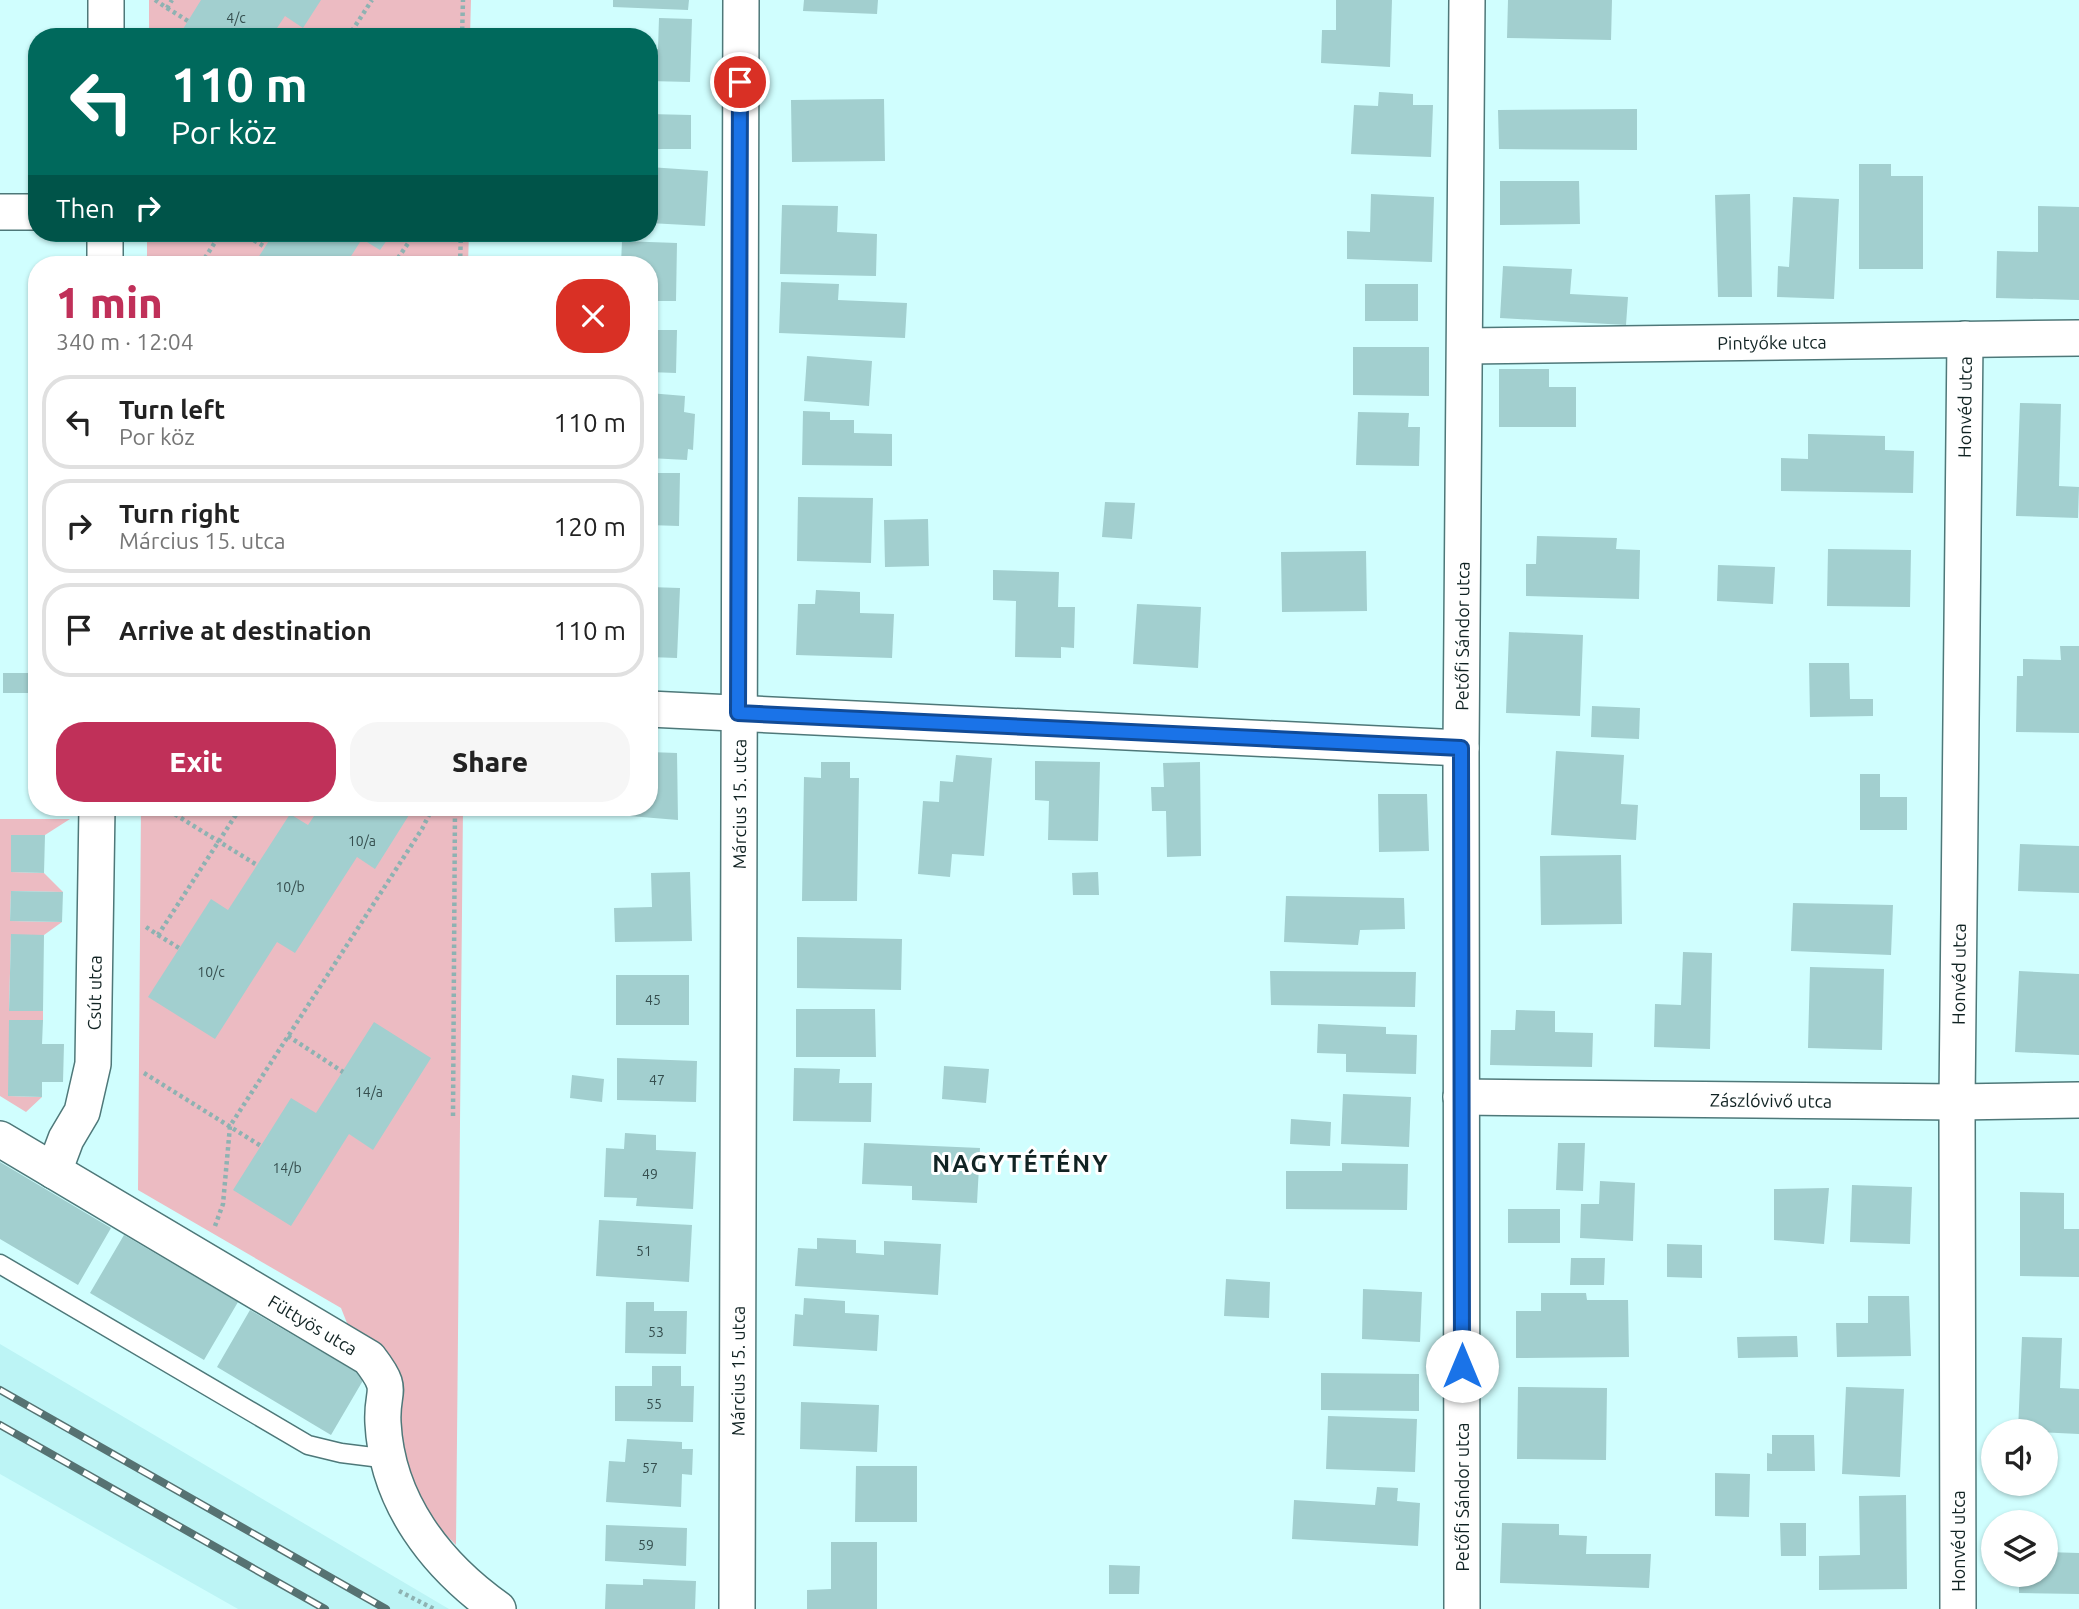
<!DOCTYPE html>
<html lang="en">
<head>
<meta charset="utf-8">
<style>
  :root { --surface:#fff; --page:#f6f6f6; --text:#222; --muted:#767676; --line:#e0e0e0; --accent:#c03059 }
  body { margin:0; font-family:Ubuntu,sans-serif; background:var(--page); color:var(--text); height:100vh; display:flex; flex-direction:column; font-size:26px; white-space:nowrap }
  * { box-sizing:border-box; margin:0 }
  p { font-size:23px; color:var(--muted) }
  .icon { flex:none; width:38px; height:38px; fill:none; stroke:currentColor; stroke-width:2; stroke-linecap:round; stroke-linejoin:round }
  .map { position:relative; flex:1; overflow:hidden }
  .side { position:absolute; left:28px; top:256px; width:630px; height:560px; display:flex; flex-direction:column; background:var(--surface); border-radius:28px; box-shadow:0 2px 5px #0004 }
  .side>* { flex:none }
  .guide { position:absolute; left:28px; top:28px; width:630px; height:214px; border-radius:28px; box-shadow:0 2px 5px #0004; background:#00695c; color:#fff; overflow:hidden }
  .controls { position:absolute; left:1981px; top:1419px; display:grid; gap:14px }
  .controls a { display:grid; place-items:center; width:77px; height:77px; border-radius:50%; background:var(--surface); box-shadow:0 2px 5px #0004; font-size:35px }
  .pin { position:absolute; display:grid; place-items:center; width:60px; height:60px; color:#fff; margin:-30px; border:4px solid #fff; border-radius:50%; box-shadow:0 2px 7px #0007 }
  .me { position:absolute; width:77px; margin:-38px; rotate:0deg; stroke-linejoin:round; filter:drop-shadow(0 0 5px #0008) }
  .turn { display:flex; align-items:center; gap:24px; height:147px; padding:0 28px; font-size:32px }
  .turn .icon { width:91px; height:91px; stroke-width:2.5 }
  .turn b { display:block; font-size:49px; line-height:60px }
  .then { display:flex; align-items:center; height:66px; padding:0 28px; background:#0003; gap:14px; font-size:26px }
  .round { display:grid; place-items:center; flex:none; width:74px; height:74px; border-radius:28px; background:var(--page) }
  .overview { display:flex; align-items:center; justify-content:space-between; height:119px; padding:0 28px }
  h1 { font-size:42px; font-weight:800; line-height:52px; color:var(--accent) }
  .action { display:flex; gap:14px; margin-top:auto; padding:14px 28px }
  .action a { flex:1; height:80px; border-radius:28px; background:var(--accent); color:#fff; font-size:28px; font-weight:800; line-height:80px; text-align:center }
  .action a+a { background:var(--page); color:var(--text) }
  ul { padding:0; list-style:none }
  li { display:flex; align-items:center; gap:21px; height:94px; margin:0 14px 10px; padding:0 14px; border:4px solid var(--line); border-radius:28px }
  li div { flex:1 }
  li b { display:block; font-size:26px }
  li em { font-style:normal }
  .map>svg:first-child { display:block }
</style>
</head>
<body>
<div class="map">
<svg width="2079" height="1609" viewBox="0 0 2079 1609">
  <rect width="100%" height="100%" fill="#d0fefe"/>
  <path fill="#bcf4f5" d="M0,1344L449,1609H238L0,1474Z"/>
  <path fill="#ecbbc2" d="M149,0H471L470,37H149Z
    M147,233H469L468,264H147Z
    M141,807H463L456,1545L422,1511L341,1308L138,1190Z
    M0,819H70L45,835H11V872L44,873L63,892L11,891L10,921L62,922L44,935H11L9,1010L43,1011V1020L8,1096L42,1097L26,1112L0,1096Z"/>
  <path fill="#a2cfcf" d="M201,0H321L303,28L285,16L271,37H178Z
    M613,0H689L688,10L613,7Z
    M804,0H878L877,14L803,11Z
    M1336,0H1392L1390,67L1321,63L1322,30H1336Z
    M1508,0H1612L1611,40L1507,38Z
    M659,18L692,19L690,82L649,81V49H658Z
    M1379,92L1413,94V105H1433L1431,157L1351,154L1354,105L1378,106Z
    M884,99L885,161L792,162L791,100Z
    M1637,109V150L1499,149L1498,110Z
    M649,114L691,115V149H649Z
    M1859,164H1891V176H1923V269H1859Z
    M649,167L708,171L705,226L649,223Z
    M1500,181H1579L1580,224L1500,225Z
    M1371,194L1434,197L1432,262L1347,259V231L1370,232Z
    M1750,194L1752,297H1718L1715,195Z
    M1793,197L1839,199L1834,299L1777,297L1778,266L1789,267Z
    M782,205L838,206L837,232L877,234L876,276L780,274Z
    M2038,206L2079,207V300L1996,298L1997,251L2038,252Z
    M274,233H392L380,250L362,239L346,264H254Z
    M622,241L677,243L676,301H649V264H621Z
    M1503,266L1572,269L1570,294L1628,297L1626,325L1500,318Z
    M781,282L839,284L838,300L907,303L905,338L779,333Z
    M1365,284H1418V321H1365Z
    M649,321H654V330H677L676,373L649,372Z
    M1353,347H1429V396L1353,395Z
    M807,356L872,361L869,406L804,401Z
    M1499,369H1549V387H1576V427H1499Z
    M649,393L685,396L684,412L695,414L693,450L688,449L687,460L649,458Z
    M2020,403L2061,404L2059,486L2079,487L2078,518L2016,516Z
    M803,411L830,412V420H854V433L892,434V466L802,465Z
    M1358,412L1409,413L1408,427H1420L1419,466L1356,465Z
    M1808,434L1885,436V450L1914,451L1913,493L1781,491V458L1808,459Z
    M649,473H680L679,526L649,525Z
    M798,497L873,498L871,563L797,561Z
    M1105,502L1135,503L1132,539L1102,537Z
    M928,519L929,566L885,567L884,520Z
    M1537,536L1617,538L1616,549L1640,550L1639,599L1526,596V564H1536Z
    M1828,549L1911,550L1910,607L1827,606Z
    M1366,551L1367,611L1282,612L1281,552Z
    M1718,565L1775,567L1773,604L1717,601Z
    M993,570L1059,572L1058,607H1075L1074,648L1061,647V658L1015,657L1016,601L993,600Z
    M649,587L680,588L677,658L649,657Z
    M816,590L860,592V613L894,614L892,658L796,655L798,604H815Z
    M1137,604L1201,607L1198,668L1133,664Z
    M1509,632L1583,635L1580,716L1506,713Z
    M2060,646H2079V733L2016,732L2017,676H2023V659L2061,660Z
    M1809,663H1849L1850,699H1873V716L1810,717Z
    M3,673H34V693H3Z
    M1592,706L1640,708L1639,739L1591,737Z
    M1556,751L1624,755L1621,804L1638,805L1636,840L1551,835Z
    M649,752L677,753L678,820L617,815V807H649Z
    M956,755L992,758L984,856L952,854L950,877L918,874L923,801L939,802L940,781L953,782Z
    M1035,761L1100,762L1098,841L1048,840L1049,801L1035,800Z
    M821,762H850V778H859L857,901H802L804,777L821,778Z
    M1200,762L1201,856L1167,857L1166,811H1152L1151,787H1164L1163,763Z
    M1860,774H1880V797H1907V830H1860Z
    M1378,794H1427L1429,851L1379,852Z
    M320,807H414L375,869L357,857L295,953L277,942L215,1039L148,997L211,899L228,910L290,814L308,825Z
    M11,835H45L44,873L11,872Z
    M2020,844L2079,846V893L2018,891Z
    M1621,855L1622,924L1541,925L1540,856Z
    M690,872L692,941L615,942L614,908L652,907L651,873Z
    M1098,872L1099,895H1073L1072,873Z
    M11,891L63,892L62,922L10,921Z
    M1286,896L1404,898L1405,929L1360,930L1358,945L1284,942Z
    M1793,903L1893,905L1891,955L1791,951Z
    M11,934L44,935L43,1011H9Z
    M797,937L902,939L901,990L797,988Z
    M1683,952L1712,953L1710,1049L1654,1047L1655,1004L1681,1005Z
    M1810,967L1884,969L1882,1050L1808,1048Z
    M1270,971L1416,972L1415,1007L1271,1005Z
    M2019,971L2079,974V1055L2015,1052Z
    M616,975H689V1025H616Z
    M796,1009H875L876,1057H796Z
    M1516,1010L1555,1011V1032L1593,1033L1592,1067L1490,1065L1491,1030H1515Z
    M9,1020H43L42,1044H64L63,1082H42V1097L8,1096Z
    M374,1022L431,1058L373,1150L349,1134L291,1226L233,1190L291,1098L316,1113Z
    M1318,1024L1386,1027V1034L1417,1035L1416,1074L1346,1072V1054L1317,1053Z
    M617,1058L697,1061L696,1102L617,1100Z
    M944,1066L989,1069L986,1103L942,1099Z
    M794,1068L840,1069L839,1083H872L871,1122L793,1121Z
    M572,1075L604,1079L602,1102L570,1098Z
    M1343,1094L1411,1097L1409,1147L1341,1144Z
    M1291,1119L1331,1122L1330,1146L1290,1144Z
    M625,1133L656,1135V1150L696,1152L693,1209L636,1206L637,1198L604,1197L606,1148L624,1149Z
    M864,1143L980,1148L977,1203L912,1200V1186L862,1184Z
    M1558,1143H1585L1583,1191L1556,1190Z
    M0,1162L111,1228L78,1285L0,1239Z
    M1342,1163L1408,1164L1407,1210L1286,1209V1171H1342Z
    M1600,1181L1635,1183L1633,1241L1580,1238L1581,1204H1599Z
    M1852,1185L1912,1187L1910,1244L1850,1242Z
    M1829,1188L1824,1244L1774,1240V1189Z
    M2020,1192L2064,1193V1229H2079V1277L2020,1276Z
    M1508,1209H1560V1243H1508Z
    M599,1220L692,1225L689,1282L596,1276Z
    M124,1235L238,1302L204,1360L90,1293Z
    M817,1238L856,1240V1253L884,1255V1241L941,1244L938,1295L795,1286L798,1248L817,1249Z
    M1667,1244L1702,1245V1278L1667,1277Z
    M1571,1258H1605L1604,1285H1570Z
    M1226,1279L1270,1282L1269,1318L1224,1316Z
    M1363,1289L1422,1292L1420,1342L1362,1339Z
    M1541,1293H1586L1587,1300H1628L1629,1357L1516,1358V1311H1541Z
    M1868,1296H1909L1911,1356L1837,1357L1836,1323H1868Z
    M804,1298L845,1301V1313L879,1315L877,1351L793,1346L795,1314L803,1315Z
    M626,1302H654V1311H687L686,1354L625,1353Z
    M250,1310L365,1377L331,1435L217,1367Z
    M1797,1336L1798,1357L1738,1358L1737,1337Z
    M2022,1337L2062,1338L2060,1388L2079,1389V1434L2018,1431Z
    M652,1366H681V1386H694L693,1422L615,1421V1386H652Z
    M1321,1373L1419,1374V1411L1321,1410Z
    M1518,1387L1607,1388L1606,1460L1517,1459Z
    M1846,1387L1904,1389L1900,1477L1842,1474Z
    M801,1402L879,1405L877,1452L800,1449Z
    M1328,1416L1417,1419L1415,1472L1326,1469Z
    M1772,1435H1814L1815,1471H1767V1453L1772,1454Z
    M627,1439L682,1442V1449H693L692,1475L682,1474L681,1507L606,1502L609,1461L625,1462Z
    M856,1466H917V1522H855Z
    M1715,1473L1750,1474L1749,1517L1715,1516Z
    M1377,1487L1398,1488L1397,1501L1420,1503L1418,1546L1292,1539L1294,1500L1375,1505Z
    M1906,1495L1907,1589L1819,1590V1556L1860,1555L1859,1496Z
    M1502,1523L1559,1524V1535L1587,1536L1586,1554H1651L1649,1588L1500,1583Z
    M1780,1523H1806V1556H1781Z
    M606,1525L687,1528L686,1566L605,1561Z
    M831,1542H877V1609H807V1590L831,1589Z
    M2046,1552L2079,1553V1594L2019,1593V1575H2046Z
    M1109,1565L1140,1566L1139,1594H1109Z
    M643,1579L696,1581L695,1609H605L606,1584L643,1585Z"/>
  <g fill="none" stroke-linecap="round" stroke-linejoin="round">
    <defs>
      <path id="service" d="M0,1264L308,1445L341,1453L389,1459"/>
      <g id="minor">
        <path d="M106,37V0"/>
        <path d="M0,212H37"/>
        <path d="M105,264V233"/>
        <path id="s1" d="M1466,346L2079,338"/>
        <path d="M649,709L1461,748"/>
        <path id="s2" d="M1461,1097L1957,1102L2079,1100"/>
        <path id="s3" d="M0,1139L369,1358C396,1393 381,1387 383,1423C387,1502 436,1565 498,1609"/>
        <path id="s4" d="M54,1171L66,1139L82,1112L93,1064L97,807"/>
        <path id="s5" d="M737,1609L741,0"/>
        <path id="s6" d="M1462,1609L1461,748L1467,0"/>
        <path id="s7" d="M1958,1609L1957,1102L1965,339"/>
      </g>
    </defs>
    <use href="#service" stroke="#4e7879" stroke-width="21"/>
    <use href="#minor" stroke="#4e7879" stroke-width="38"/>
    <path stroke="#8eb2b2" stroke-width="4.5" stroke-dasharray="3.5 3.5" stroke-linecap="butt" d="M155,0L167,8L172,0
      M167,8L188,21
      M348,37L372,0
      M462,37L463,0
      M242,233L265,247
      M201,264L221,233
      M394,264L415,233
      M460,264L461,233
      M163,807L257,865
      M146,927L158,935L241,807
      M158,935L179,948
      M288,1036L343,1072
      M144,1073L261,1146
      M453,1116L455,807
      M215,1226L223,1204L230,1126L422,829L433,807
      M399,1591L434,1609"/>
    <use href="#service" stroke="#fff" stroke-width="18"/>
    <use href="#minor" stroke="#fff" stroke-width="35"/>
    <defs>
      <path id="rail" d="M0,1390L386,1609
        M0,1425L325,1609"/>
    </defs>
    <use href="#rail" stroke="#567272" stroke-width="8"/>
    <use href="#rail" stroke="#fff" stroke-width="5" stroke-dasharray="16" stroke-linecap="butt"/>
  </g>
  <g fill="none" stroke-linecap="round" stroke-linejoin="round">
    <defs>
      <path id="route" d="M740,82L738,713L1461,748L1462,1366"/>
    </defs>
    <use href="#route" stroke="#114b97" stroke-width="18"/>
    <use href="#route" stroke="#1a73e8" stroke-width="12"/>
  </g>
  <g text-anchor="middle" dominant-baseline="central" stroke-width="6" stroke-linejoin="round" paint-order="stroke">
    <g font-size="14" fill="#354e4e">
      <text x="236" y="18">4/c</text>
      <text x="362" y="841">10/a</text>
      <text x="290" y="887">10/b</text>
      <text x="211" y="972">10/c</text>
      <text x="653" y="1000">45</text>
      <text x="657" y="1080">47</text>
      <text x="369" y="1092">14/a</text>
      <text x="287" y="1168">14/b</text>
      <text x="650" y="1174">49</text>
      <text x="644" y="1251">51</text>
      <text x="656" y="1332">53</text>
      <text x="654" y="1404">55</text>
      <text x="650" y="1468">57</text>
      <text x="646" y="1545">59</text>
    </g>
    <g font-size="18" fill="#112323" stroke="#fff">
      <text stroke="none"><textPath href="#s1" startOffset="306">Pintyőke utca</textPath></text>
      <text stroke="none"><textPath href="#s7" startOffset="1202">Honvéd utca</textPath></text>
      <text stroke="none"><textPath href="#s6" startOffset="973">Petőfi Sándor utca</textPath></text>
      <text stroke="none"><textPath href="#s5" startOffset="805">Március 15. utca</textPath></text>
      <text stroke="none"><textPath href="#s7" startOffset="635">Honvéd utca</textPath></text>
      <text stroke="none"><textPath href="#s4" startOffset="186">Csút utca</textPath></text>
      <text stroke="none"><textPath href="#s2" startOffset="310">Zászlóvivő utca</textPath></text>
      <text stroke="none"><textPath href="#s3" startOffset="364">Füttyös utca</textPath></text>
      <text stroke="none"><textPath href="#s5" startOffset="238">Március 15. utca</textPath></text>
      <text transform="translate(1462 1497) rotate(-90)">Petőfi Sándor utca</text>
      <text transform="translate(1958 1541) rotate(-90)">Honvéd utca</text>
    </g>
    <g font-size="24" font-weight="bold" letter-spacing="2" fill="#112323" stroke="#fff">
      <text x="1021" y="1163">NAGYTÉTÉNY</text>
    </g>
  </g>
</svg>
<div class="controls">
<a><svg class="icon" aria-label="sound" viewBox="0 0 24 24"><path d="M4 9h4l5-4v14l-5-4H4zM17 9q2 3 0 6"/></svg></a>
<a><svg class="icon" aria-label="layers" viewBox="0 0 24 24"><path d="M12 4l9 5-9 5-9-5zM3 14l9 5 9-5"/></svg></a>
</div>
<div class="pin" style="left:740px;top:82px;background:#d93025"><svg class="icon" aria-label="arrive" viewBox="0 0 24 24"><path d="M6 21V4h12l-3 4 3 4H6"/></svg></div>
<svg class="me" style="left:1462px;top:1366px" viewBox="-20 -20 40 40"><circle r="19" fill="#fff"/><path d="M0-13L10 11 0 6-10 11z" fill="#1a73e8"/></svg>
<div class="guide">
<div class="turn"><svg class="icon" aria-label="left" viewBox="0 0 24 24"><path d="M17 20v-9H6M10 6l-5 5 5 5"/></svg><div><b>110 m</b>Por köz</div></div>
<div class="then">Then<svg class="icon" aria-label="right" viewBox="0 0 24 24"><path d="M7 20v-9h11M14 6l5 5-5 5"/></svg></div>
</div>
<section class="side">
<div class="overview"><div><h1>1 min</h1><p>340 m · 12:04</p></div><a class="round" style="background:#d93025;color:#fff"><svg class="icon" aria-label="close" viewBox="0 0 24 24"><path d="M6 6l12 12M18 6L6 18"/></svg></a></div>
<ul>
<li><svg class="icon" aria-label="left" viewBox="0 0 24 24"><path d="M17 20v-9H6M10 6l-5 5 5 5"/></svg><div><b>Turn left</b><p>Por köz</p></div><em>110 m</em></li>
<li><svg class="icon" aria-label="right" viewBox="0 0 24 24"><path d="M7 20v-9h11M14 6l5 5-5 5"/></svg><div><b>Turn right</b><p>Március 15. utca</p></div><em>120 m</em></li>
<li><svg class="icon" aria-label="arrive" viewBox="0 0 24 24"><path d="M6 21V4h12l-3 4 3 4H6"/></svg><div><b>Arrive at destination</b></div><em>110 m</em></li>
</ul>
<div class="action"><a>Exit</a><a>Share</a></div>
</section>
</div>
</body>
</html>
